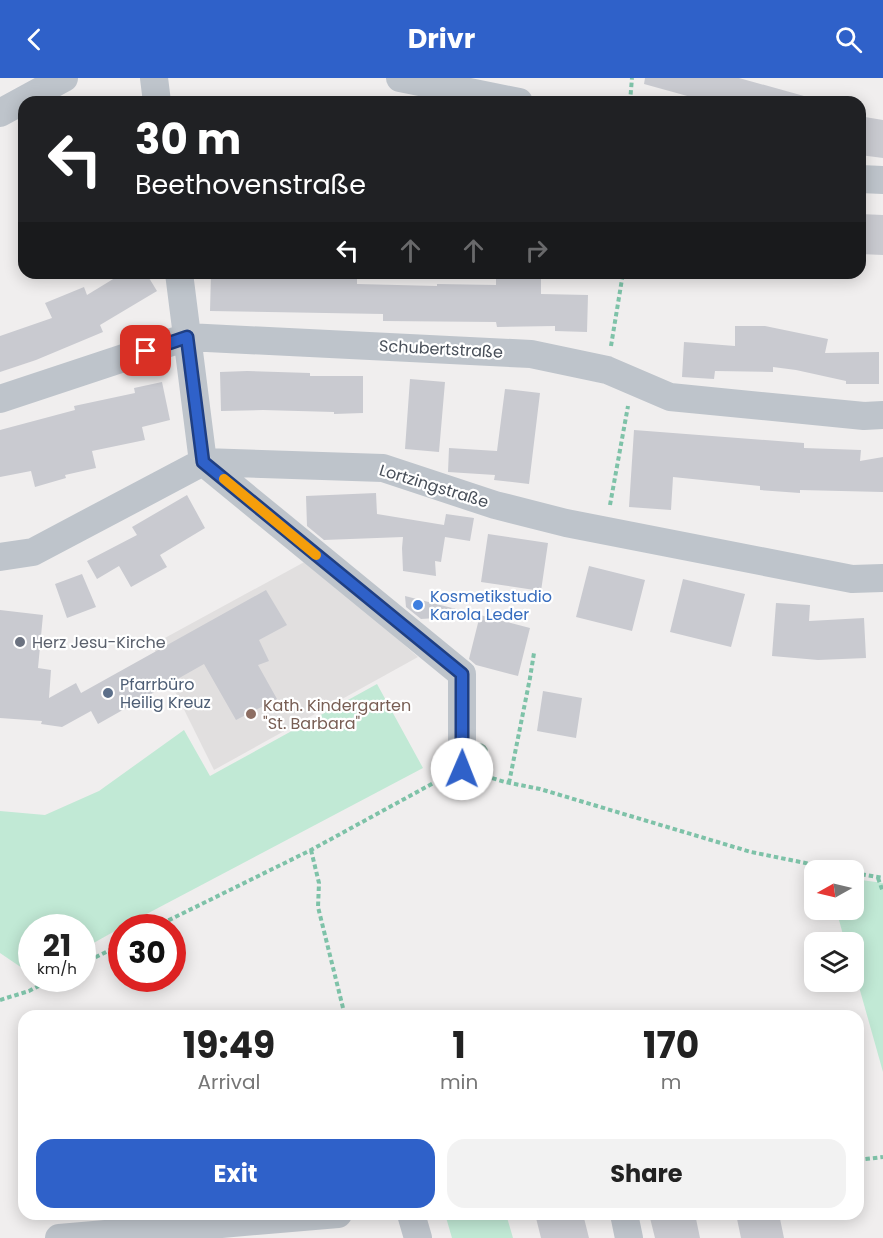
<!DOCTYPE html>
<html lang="en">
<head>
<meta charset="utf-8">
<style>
  :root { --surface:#fff; --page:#f2f2f2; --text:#222; --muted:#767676; --accent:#2f61c9 }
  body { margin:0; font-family:Poppins,sans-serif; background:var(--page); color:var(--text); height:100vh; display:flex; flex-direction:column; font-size:22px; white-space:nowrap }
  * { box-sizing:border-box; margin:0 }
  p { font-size:20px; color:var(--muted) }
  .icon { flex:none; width:33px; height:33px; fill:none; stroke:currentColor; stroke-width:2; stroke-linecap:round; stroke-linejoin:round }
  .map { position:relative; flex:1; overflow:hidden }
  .sheet { position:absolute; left:18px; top:932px; width:846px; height:210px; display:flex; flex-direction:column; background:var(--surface); border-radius:18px; box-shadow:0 3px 15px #0003 }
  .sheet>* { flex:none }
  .hud { position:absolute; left:18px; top:18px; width:848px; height:183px; border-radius:18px; box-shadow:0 3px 15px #0003; background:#202124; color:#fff; overflow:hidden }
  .needle { width:39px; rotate:262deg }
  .tools { position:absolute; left:804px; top:782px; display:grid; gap:12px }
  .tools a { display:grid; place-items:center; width:60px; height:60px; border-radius:12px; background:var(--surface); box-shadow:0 3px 15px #0003; font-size:30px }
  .speed { position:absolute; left:18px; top:836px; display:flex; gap:12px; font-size:30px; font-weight:700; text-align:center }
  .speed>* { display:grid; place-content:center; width:78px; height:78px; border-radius:50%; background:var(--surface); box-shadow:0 3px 15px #0003; line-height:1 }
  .speed small { font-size:15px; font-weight:400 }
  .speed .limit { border:9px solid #d22; background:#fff; color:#111 }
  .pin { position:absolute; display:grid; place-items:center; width:51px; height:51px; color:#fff; margin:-26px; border-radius:12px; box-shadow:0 3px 9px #0006 }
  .me { position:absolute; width:66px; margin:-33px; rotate:1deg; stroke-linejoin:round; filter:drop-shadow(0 0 4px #0008) }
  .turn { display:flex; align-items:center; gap:21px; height:126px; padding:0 18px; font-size:27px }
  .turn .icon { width:78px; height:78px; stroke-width:2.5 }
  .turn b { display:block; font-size:42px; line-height:51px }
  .lanes { display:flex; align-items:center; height:57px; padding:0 18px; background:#0003; justify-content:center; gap:30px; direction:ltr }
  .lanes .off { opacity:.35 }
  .eta { display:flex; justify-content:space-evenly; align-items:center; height:102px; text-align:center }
  .eta b { font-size:36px; font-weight:700; line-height:42px }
  .cta { display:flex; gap:12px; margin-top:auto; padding:12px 18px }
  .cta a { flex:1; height:69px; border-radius:18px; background:var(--accent); color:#fff; font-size:24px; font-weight:700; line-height:69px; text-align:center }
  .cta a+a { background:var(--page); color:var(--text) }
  header { display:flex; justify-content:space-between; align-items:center; height:78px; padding:0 18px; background:var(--accent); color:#fff; font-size:27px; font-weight:700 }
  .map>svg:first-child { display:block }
</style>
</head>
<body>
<header><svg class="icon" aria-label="back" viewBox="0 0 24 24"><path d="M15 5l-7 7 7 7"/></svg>Drivr<svg class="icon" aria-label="search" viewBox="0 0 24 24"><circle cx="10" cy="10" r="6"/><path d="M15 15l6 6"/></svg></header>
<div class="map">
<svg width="883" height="1160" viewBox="0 0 883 1160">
  <rect width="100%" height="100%" fill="#f0eeee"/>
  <path fill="#e1dfdf" d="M308,482L418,579L214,692L152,567Z"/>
  <path fill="#c1e9d5" d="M377,606L423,690L122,849L83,871L82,849H32L31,896L0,875V733L45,737L99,713L184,652L210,698Z
    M854,801L883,805V994L854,891V864H845L836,831H854Z
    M445,1136H506L513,1160H452Z"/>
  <path fill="#c9cad0" d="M645,0H739L804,18L803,24H709L644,6Z
    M865,39L883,42V80L860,77Z
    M860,136L883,137V177L860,176Z
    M123,195H146L157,213L100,247L103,254L36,282L0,294V258L52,240L45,225L84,209L87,217Z
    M211,196L357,199V206L437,208V206L496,207V198H541V216L588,217L587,254L555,253V248L497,249L496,244L383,243V236L210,233Z
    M735,248H765L828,261L825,275L879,274V306H846V303L796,292L773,289V294L715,293L714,301L682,299L684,264L735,268Z
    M247,293L310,295V298H363V335L334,336V334L263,332L221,333L220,294Z
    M410,301L445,304L439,374L405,371Z
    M162,304L170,342L142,349L145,362L92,373L96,390L65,397L66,400L35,409L31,393L0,399V352L75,332L74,328L135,315L134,310Z
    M505,311L540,315L529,406L494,402L495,397L448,394L449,370L497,373Z
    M634,352L804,365V370L861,372L860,383L883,379V414L800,412V415L760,412V408L673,399L671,432L629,429Z
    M376,415L377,436L444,447L446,436L474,440L470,463L445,459L441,484L435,483L436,498L403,493L402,470L403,459L324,462L307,448L306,418Z
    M187,417L205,450L160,477L167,489L131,509L119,488L97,501L87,483L137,457L132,449Z
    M488,456L548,465L541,513L481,504Z
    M589,488L645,502L632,553L576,539Z
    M82,496L96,529L67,540L55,506Z
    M683,501L745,516L731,569L670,554Z
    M266,512L287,547L259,562L269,583L258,587L277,621L236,642L204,586L98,646L91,633L62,649L41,646L42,643L0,640V532L43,537L38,590L51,592L49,620L76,605L81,615Z
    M405,518L468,534V538L421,541L406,529Z
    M776,525L810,527L809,543L864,540L866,580L818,582L772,578Z
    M480,537L530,550L518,598L476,587L469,581Z
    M543,613L582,620L576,660L537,653Z
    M535,1136H583L589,1160H541Z
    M649,1136H695L700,1160H655Z
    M736,1136H779L784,1160H741Z"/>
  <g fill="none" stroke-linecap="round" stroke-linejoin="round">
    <path stroke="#7ec2a8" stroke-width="4" stroke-dasharray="4.5 3" stroke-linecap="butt" d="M630,24L632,0
      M611,268L623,195
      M610,427L628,328
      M485,698L505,704L540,711L751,774L840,792
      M509,705L530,600L534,575
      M311,772L319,805L318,829L345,938
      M854,795L883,800
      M878,800L883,814
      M155,849L311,772L439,702
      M82,886L122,866
      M0,922L29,913L54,900
      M858,1082L883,1079"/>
    <path stroke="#bec4cb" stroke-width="28" d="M154,0L157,24
      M400,0L519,24
      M0,35L64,0
      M860,101L883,102
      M179,195L203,384L462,596V691
      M0,321L187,259L531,276L607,292L670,319L864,338L883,337
      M0,479L33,474L203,384L383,390L495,427L566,445L852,501L883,500
      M411,1136L418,1160
      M624,1136L629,1160
      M59,1160L338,1136"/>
  </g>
  <circle fill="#7fa998" cx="479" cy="674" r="9"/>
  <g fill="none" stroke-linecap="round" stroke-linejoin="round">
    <defs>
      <path id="route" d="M146,273L187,259L203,384L462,596V691"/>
    </defs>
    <use href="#route" stroke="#1f3f83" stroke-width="15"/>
    <use href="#route" stroke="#2f61c9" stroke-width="10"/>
    <path stroke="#f59e0b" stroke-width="10" d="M224,401L316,477"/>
  </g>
  <circle fill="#3f7fe0" stroke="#fff" stroke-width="2" cx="418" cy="527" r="6"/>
  <circle fill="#6b7280" stroke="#fff" stroke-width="2" cx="20" cy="564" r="6"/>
  <circle fill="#5c6f8a" stroke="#fff" stroke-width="2" cx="108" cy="615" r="6"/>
  <circle fill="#8d6e63" stroke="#fff" stroke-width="2" cx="251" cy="636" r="6"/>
  <g text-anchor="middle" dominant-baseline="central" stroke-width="4.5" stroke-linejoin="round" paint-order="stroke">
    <g font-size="16" fill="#484f59" stroke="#fff">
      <text transform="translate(441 271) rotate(3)">Schubertstraße</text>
      <text transform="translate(434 408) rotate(17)">Lortzingstraße</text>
    </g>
    <g font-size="16" fill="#366cbe" stroke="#fff" text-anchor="start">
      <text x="430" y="518">Kosmetikstudio<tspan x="430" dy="18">Karola Leder</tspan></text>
    </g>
    <g font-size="16" fill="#5b616d" stroke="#fff" text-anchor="start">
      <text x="32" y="564">Herz Jesu-Kirche</text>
    </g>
    <g font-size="16" fill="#4e5e75" stroke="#fff" text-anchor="start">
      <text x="120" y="606">Pfarrbüro<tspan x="120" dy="18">Heilig Kreuz</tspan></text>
    </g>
    <g font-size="16" fill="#785e54" stroke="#fff" text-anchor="start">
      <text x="263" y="627">Kath. Kindergarten<tspan x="263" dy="18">"St. Barbara"</tspan></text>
    </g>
  </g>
</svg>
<div class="tools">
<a><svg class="needle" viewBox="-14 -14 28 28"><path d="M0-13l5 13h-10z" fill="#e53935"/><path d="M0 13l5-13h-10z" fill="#767676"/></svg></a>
<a><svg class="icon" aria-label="layers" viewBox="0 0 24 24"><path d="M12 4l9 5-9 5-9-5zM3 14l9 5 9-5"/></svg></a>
</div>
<div class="speed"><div>21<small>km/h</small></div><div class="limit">30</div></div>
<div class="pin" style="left:146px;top:273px;background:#d93025"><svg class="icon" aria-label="arrive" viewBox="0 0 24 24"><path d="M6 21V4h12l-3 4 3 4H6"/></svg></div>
<svg class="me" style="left:462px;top:691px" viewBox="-20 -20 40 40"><circle r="19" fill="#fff"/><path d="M0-13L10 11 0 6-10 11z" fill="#2f61c9"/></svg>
<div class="hud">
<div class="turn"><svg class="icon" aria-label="left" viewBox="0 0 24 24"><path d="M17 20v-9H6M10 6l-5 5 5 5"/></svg><div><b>30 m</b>Beethovenstraße</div></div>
<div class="lanes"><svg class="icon" aria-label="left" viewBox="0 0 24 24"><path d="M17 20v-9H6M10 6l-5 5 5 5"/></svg><svg class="icon off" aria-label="ahead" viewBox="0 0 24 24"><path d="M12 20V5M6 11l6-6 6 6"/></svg><svg class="icon off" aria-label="ahead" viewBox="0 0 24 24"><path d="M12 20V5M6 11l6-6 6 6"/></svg><svg class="icon off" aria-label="right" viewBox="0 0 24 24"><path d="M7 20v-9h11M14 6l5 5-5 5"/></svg></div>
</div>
<section class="sheet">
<div class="eta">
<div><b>19:49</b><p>Arrival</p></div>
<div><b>1</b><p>min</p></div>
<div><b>170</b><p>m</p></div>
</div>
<div class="cta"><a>Exit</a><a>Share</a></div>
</section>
</div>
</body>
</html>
